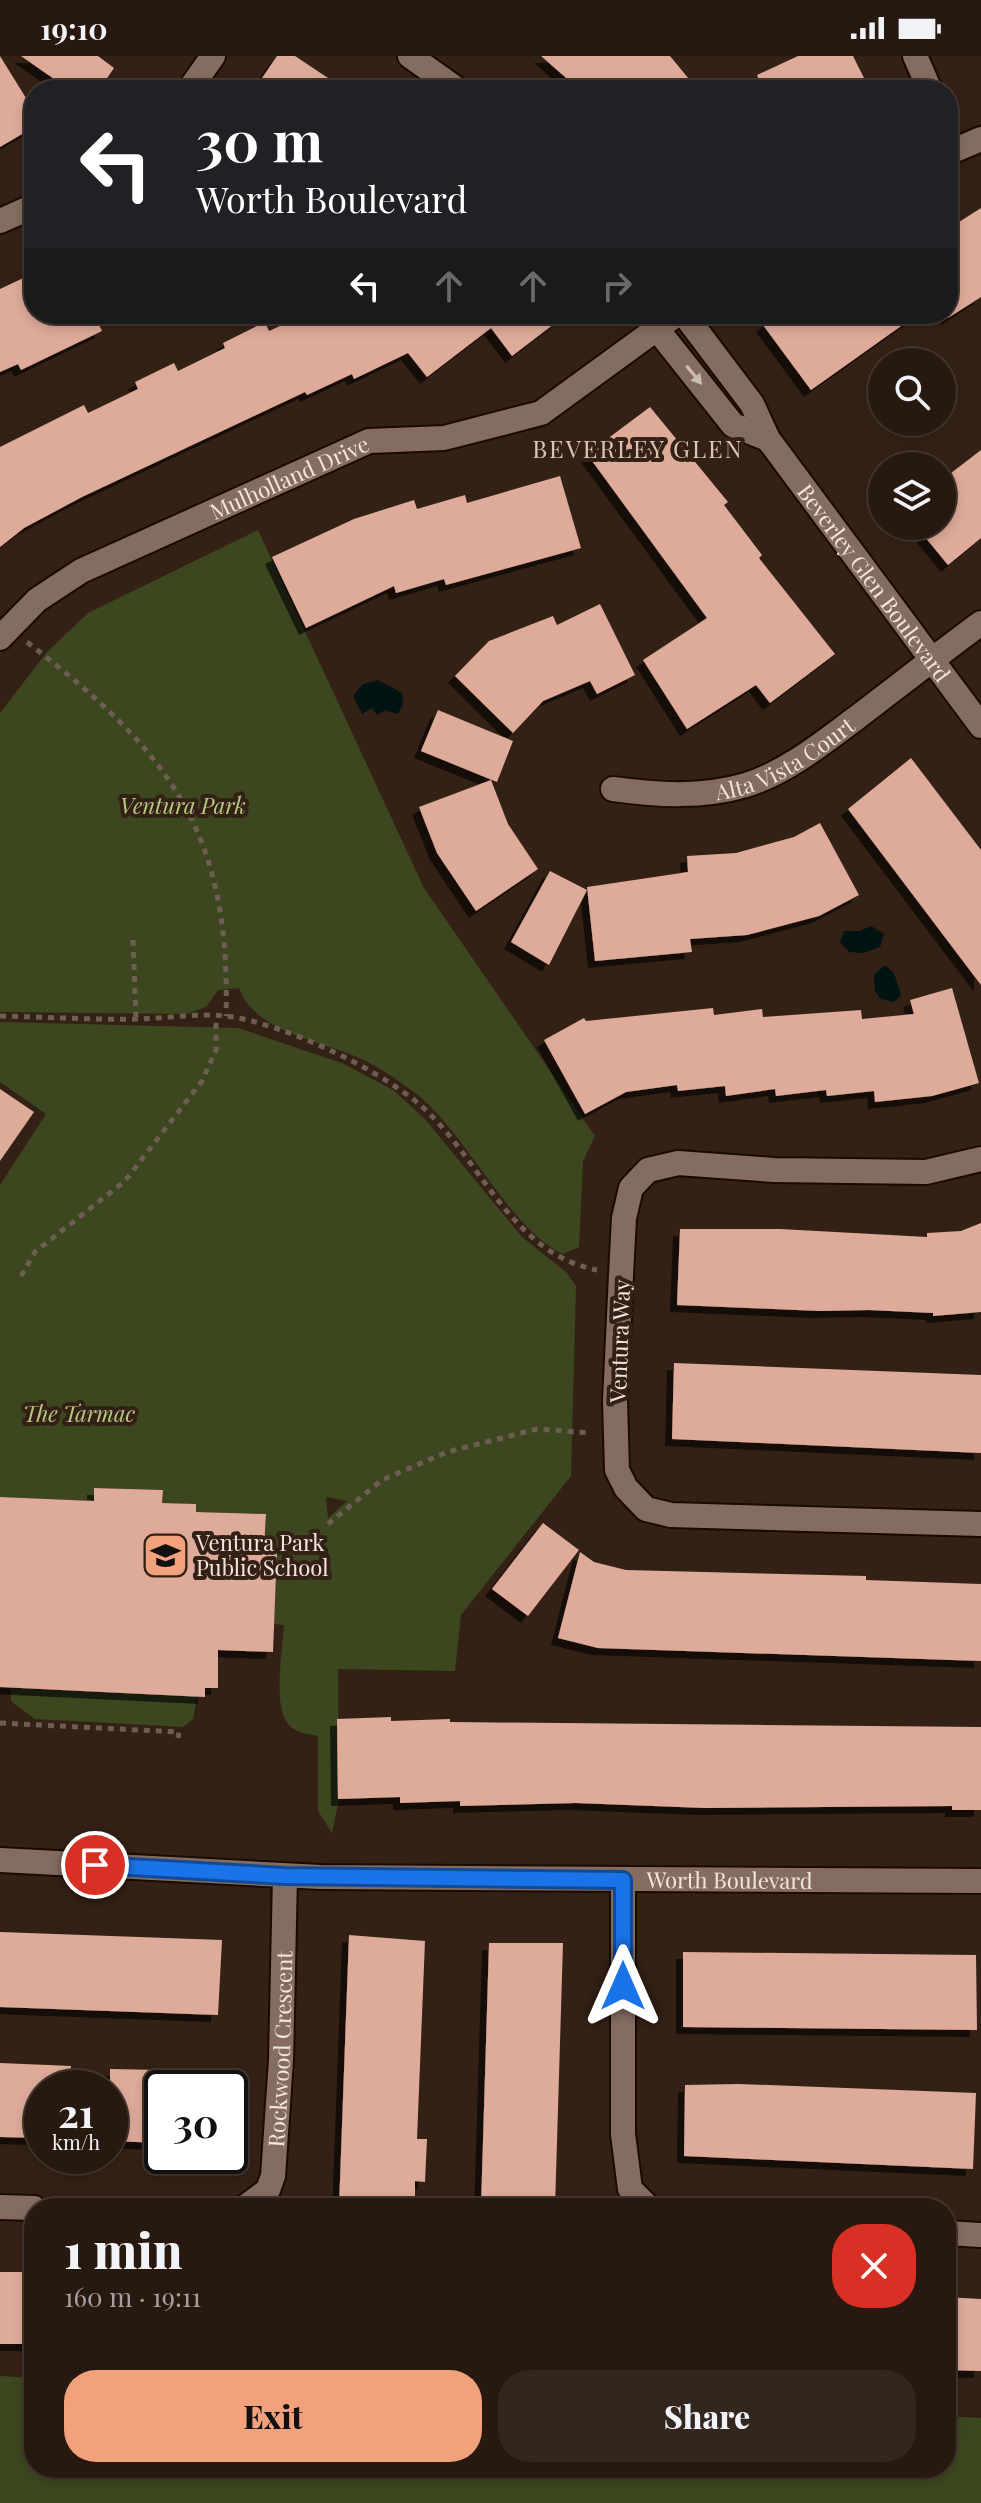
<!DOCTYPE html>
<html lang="en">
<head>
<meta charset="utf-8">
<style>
  :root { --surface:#271910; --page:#33261e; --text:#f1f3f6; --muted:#a4a09f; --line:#433830; --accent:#f1a17b }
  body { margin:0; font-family:"Playfair Display",serif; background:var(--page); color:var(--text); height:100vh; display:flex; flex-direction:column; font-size:30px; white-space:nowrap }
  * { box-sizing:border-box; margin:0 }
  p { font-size:26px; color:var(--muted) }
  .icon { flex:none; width:44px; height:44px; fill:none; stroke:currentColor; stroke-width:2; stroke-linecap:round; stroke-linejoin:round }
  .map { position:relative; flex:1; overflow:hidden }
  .details { position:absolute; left:24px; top:2142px; width:932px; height:280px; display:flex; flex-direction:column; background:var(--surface); border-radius:32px; box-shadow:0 4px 12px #0003,0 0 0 2px var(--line) }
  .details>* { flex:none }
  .top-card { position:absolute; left:24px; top:24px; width:934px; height:244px; border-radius:32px; box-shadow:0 4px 12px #0003,0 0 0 2px var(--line); background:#202124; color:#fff; overflow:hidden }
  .buttons { position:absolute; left:868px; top:292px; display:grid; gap:16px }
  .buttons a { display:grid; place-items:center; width:88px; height:88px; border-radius:50%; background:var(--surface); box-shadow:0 4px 12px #0003,0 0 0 2px var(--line); font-size:40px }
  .speed { position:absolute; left:24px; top:2014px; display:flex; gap:16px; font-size:40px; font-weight:700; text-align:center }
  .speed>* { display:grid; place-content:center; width:104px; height:104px; border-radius:50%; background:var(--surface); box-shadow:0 4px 12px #0003,0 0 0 2px var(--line); line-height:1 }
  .speed small { font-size:20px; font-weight:400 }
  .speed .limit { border:4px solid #111; border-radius:12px; background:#fff; color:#111 }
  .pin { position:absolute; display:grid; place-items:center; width:68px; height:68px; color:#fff; margin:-34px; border:4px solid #fff; border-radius:50%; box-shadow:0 2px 8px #0007 }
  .me { position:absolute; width:88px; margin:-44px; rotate:0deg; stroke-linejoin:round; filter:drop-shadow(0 0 6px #0008) }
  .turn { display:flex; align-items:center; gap:28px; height:168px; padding:0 40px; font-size:36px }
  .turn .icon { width:104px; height:104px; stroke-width:2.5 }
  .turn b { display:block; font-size:56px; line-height:68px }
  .lanes { display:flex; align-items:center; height:76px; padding:0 40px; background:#0003; justify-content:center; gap:40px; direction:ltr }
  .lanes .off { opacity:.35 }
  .round { display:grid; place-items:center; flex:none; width:84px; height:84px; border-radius:32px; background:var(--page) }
  .summary { display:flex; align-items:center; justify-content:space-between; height:136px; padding:0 40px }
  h1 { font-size:48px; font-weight:800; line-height:60px }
  .cta { display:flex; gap:16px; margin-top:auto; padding:16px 40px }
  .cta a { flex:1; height:92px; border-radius:32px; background:var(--accent); color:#111; font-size:32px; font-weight:800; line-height:92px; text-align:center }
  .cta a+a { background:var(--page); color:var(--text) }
  .status { display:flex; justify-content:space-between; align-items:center; height:56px; padding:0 40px; background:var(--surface); direction:ltr }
  .status svg { height:22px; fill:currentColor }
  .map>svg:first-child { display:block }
</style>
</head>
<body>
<div class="status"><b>19:10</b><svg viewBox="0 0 49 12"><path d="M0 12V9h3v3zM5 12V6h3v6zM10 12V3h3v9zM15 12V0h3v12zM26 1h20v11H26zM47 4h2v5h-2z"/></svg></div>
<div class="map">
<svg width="981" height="2447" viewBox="0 0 981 2447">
  <defs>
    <filter id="shadow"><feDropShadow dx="-7" dy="7" stdDeviation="0" flood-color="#0009"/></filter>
  </defs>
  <rect width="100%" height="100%" fill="#342115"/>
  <path fill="#3d471f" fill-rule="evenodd" d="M258,474L424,832L595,1080L583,1105L579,1191L563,1198C511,1176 464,1073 414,1036C396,1023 378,1010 357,1001C318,984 255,976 239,932L218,934L207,950L188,958L0,956V657L47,596L88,557Z
    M0,966L238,972L342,1007L393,1034L424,1062L522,1181L567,1217L576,1230L571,1420L461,1559L455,1615L338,1613L339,1743L332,1777L318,1755V1680C308,1678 296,1677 289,1669C272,1652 283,1592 284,1569L274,1568L277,1493L264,1492L266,1458L196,1456L195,1448L162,1447L163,1434L95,1432L94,1445L0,1441V1129L46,1058L0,1026ZM327,1441L347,1445L328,1462L326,1442Z
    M11,1632L197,1641L193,1663L183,1671L35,1663L11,1645Z
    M0,2320L34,2322V2412H946V2360L981,2362V2447H0Z"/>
  <path fill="#011313" d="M378,624L402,637L403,650L397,658L385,654L377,659L372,652L362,658L353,640L363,628Z
    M871,870L884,878L880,891L863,897L849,896L840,886L844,875H860Z
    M885,909L894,917L901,939L894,946L881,943L875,935L874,919Z"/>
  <path fill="#deaa9a" filter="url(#shadow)" d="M0,0L34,55V71L0,91Z
    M21,0H98L114,12L99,34H70Z
    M277,0H295L346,34H254Z
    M541,0H670L698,34H580Z
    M798,0H853L870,34H763L757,19Z
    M981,152V241L948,262V173Z
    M34,217V258H94L102,275L21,314L18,308L0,316V233Z
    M306,258H567L512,300L491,272L427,321L408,297L354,323L352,318L307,339L305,336L82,441L24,472L0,491V391L84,349L88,357L138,333L135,326L174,307L178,315L225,292L223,287L265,266L269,275Z
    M778,258H918L811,334L763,269Z
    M650,351L728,446L724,449L762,499L759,502L835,598L770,647L756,629L687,673L643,604L707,562L587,398Z
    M981,394V482L948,509L916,470H942V424Z
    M560,420L581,492L446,529L444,523L396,537L394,530L306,572L272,501L354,463L414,444L417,453L465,439L467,447Z
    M600,548L635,619L597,638L590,625L543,645L513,677L455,620L489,585L553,560L557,569Z
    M438,654L513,685L497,726L421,695Z
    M911,702L981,794V929L848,753Z
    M491,724L508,768L538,813L476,855L437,797L419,751Z
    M820,767L859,839L819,860L747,879L690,883L692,896L595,905L587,831L688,816L687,800L736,797L794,781Z
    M550,815L587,834L549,909L511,886Z
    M952,932L979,1027L932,1040L875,1046L874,1035L827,1040L826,1034L776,1040L775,1033L726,1040L725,1030L678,1035L677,1029L626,1036L585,1058L544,984L584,962L586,965L713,952L714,959L762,953L763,961L861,954L862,963L914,958L910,944Z
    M0,1033L34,1056L0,1105Z
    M981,1167V1256L933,1260V1257L869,1254L820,1255L677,1249L680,1173H780L927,1181V1177L961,1175Z
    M674,1307L981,1319V1397L672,1383Z
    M94,1432L163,1434L162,1447L196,1448V1456L266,1458L264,1492L277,1493L273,1596L218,1594V1632H205V1641L0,1631V1441L94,1445Z
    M543,1467L579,1494L528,1560L492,1533Z
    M580,1496L594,1506L626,1514L866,1520V1524L981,1528V1605L598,1592L558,1582Z
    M391,1661V1665L450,1663V1666L981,1671V1754H952V1750L705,1752L576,1747L460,1750V1745L400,1747V1741L338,1743L337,1663Z
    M0,1876L222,1884L218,1959L0,1951Z
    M349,1879L425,1885L417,2083H427L425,2126L415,2125V2152H339Z
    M489,1887H563L555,2152H481Z
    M683,1896L976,1899L977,1974L683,1971Z
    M0,2007L71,2010L70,2032H42V2082L0,2081Z
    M110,2013L162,2014V2087L110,2085Z
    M739,2028L976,2037L973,2113L684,2100L685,2029Z
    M0,2216H34V2288H0Z
    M946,2241L981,2243V2315L946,2314Z"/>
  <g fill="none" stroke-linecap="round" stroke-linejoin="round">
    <defs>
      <g id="minor">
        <path d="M410,0L458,34"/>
        <path d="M915,0L930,34"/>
        <path d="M189,34L213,0"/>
        <path d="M948,97L981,83"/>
        <path d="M0,165L34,150"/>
        <path d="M645,258L733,369L768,383"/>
        <path id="s1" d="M684,258L752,348L768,383L981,670"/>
        <path id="s2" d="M0,582L37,544L81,515L369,385L444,382L541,357L677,258"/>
        <path id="s3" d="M613,733C657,739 702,742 746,729C787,716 821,688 855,663C897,631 939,598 981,567"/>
        <path d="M981,1103L926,1116L774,1114L678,1107L648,1114L631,1132L624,1162L621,1219L615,1345L617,1414L626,1432L646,1453L671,1459L981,1468"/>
        <path id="s4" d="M0,1804L320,1821L981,1825"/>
        <path d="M623,1824V2078L630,2133L649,2152"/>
        <path d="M0,2151L34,2152"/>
        <path id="s5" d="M244,2152L268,2134L273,2120L281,2004L285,1820"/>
        <path d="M946,2177L981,2179"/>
      </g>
    </defs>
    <use href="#minor" stroke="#1b0a02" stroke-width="28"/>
    <path stroke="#6e5d53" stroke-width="5" stroke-dasharray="6 6" stroke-linecap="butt" d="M27,586C169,696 231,774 226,960
      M133,884L136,963
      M0,960C47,961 94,964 140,963C168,962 198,957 226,960C282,967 375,1011 419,1048C481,1101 509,1197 597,1214
      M21,1220L35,1196L125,1125L202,1025L216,994V961
      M328,1468L382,1424L447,1396L537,1373L591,1377
      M0,1667L179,1676L178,1682"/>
    <use href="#minor" stroke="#846d60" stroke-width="24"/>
  </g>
  <defs><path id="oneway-solid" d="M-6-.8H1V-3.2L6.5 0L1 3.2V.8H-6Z" transform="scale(2)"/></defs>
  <use fill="#ccbbb1" href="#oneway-solid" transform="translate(694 319) rotate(51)"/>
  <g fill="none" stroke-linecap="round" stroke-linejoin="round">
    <defs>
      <path id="route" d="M95,1809L285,1820L623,1824V1930"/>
    </defs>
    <use href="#route" stroke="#114b97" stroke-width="20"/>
    <use href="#route" stroke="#1a73e8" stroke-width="14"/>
  </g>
  <defs>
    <symbol id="school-square" viewBox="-11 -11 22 22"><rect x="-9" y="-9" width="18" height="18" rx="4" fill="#f1a17b" stroke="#342115"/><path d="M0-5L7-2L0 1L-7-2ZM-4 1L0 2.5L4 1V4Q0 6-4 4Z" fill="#111"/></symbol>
  </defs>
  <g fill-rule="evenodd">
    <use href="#school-square" x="140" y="1474" width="51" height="51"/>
  </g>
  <g text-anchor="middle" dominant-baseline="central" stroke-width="8" stroke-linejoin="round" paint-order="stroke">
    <g font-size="22" fill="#f2e5dd" stroke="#342115">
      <text stroke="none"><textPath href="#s2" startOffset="334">Mulholland Drive</textPath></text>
      <text stroke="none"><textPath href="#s1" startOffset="330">Beverley Glen Boulevard</textPath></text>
      <text stroke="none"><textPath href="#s3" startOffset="180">Alta Vista Court</textPath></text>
      <text transform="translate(619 1285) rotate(-88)">Ventura Way</text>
      <text stroke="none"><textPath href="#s4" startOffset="730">Worth Boulevard</textPath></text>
      <text stroke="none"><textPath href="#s5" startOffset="172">Rockwood Crescent</textPath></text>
    </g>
    <g font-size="22" font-style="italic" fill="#b6c982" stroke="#342115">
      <text x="183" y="749">Ventura Park</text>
      <text x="79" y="1357">The Tarmac</text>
    </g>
    <g font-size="22" fill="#f2e5dd" stroke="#342115" text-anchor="start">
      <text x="196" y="1486">Ventura Park<tspan x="196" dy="25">Public School</tspan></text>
    </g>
    <g font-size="24" letter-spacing="2" fill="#dec4b5" stroke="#342115">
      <text x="638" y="392">BEVERLEY GLEN</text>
    </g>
  </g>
</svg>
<div class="buttons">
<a><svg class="icon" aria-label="search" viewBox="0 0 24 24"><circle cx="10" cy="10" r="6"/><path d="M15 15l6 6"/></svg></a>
<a><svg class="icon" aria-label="layers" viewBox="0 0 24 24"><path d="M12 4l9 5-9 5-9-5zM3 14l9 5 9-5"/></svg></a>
</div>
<div class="speed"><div>21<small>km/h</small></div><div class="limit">30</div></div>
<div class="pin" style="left:95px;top:1809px;background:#d93025"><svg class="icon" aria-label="arrive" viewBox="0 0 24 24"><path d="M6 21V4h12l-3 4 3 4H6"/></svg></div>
<svg class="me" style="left:623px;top:1930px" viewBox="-20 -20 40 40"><path d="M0-17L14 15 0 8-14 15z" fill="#1a73e8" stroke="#fff" stroke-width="4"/></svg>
<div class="top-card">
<div class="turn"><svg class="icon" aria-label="left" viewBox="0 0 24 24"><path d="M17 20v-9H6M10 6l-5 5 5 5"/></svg><div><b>30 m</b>Worth Boulevard</div></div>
<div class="lanes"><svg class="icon" aria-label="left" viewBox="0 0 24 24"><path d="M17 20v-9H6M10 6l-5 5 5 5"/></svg><svg class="icon off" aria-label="ahead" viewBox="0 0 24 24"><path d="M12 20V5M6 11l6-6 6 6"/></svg><svg class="icon off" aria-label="ahead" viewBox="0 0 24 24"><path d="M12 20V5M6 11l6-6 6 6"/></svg><svg class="icon off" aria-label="right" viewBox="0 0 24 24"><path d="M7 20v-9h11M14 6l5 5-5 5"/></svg></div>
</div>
<section class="details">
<div class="summary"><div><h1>1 min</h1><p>160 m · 19:11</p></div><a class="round" style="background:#d93025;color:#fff"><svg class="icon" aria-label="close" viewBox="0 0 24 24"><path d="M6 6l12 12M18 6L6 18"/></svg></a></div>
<div class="cta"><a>Exit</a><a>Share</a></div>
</section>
</div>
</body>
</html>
